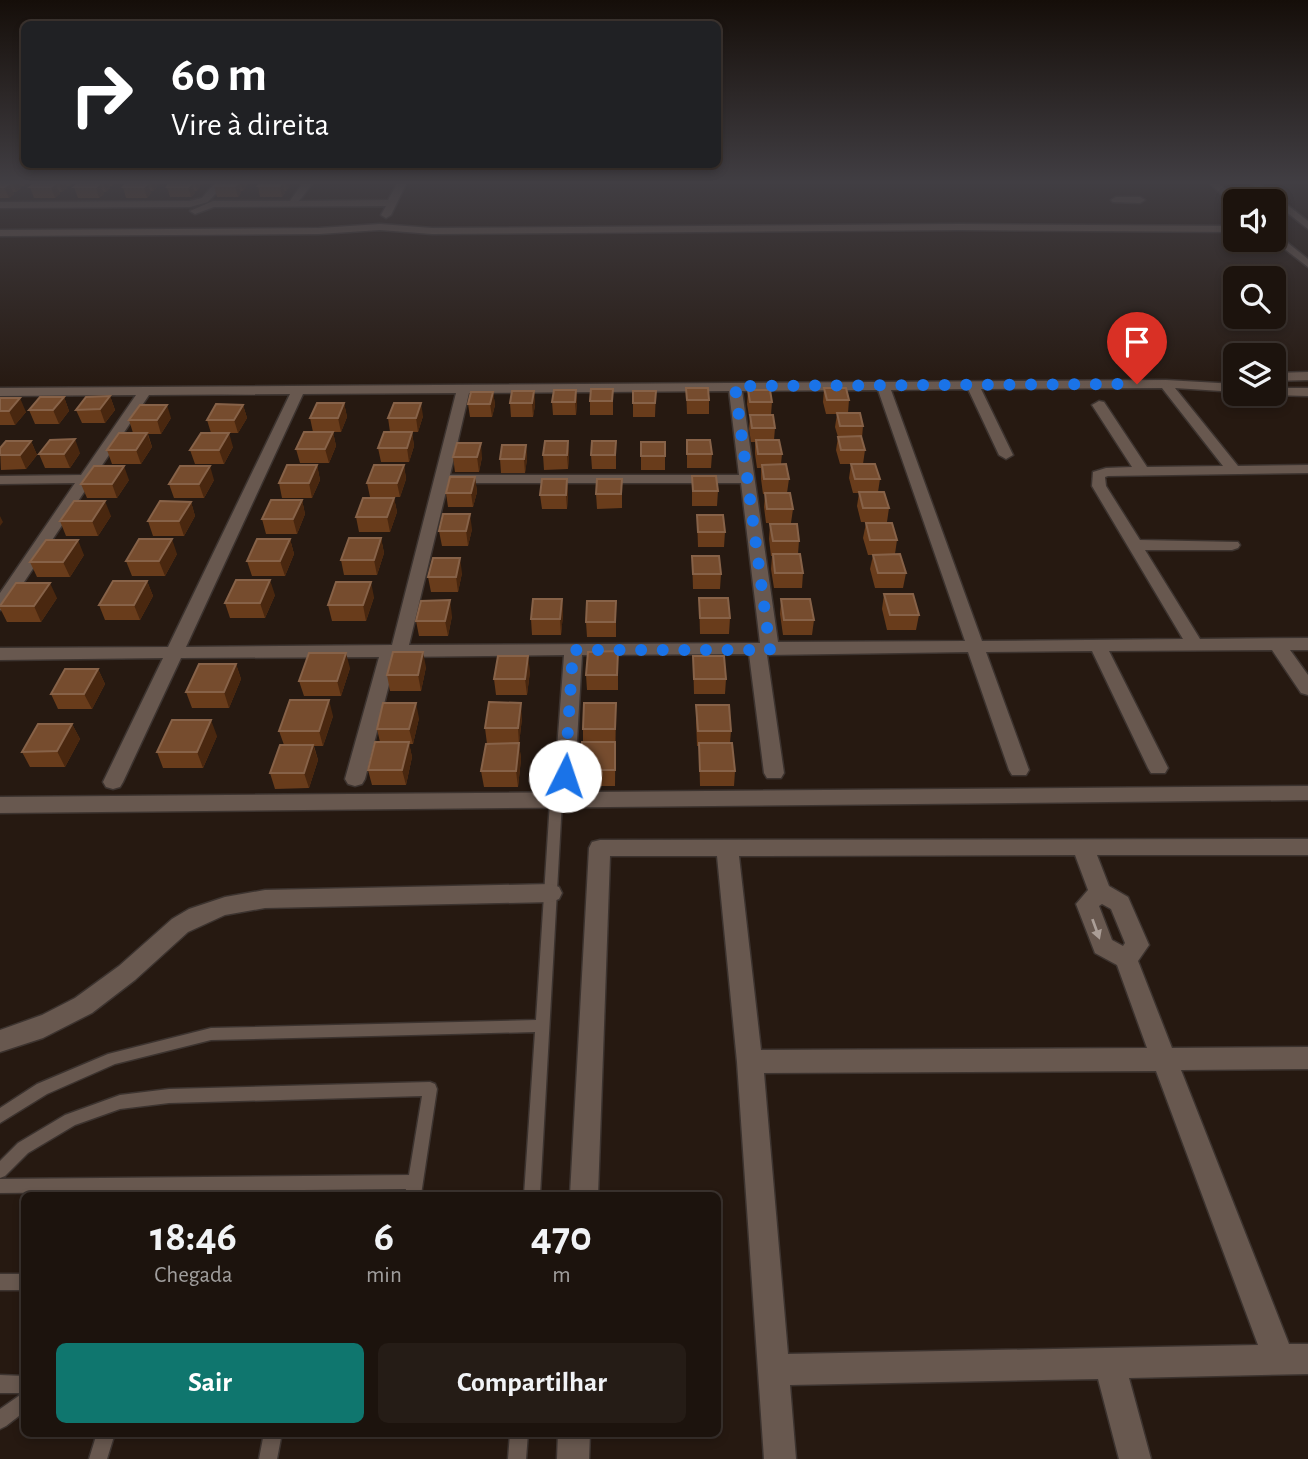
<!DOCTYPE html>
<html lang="pt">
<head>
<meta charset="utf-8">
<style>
  :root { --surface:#1c130d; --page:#251c16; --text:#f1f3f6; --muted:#a09e9d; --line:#3a322e; --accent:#0f766e }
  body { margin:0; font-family:"Alegreya Sans",sans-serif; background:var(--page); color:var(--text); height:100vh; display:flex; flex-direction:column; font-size:26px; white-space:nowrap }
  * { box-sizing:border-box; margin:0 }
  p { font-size:23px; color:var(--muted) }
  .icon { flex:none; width:38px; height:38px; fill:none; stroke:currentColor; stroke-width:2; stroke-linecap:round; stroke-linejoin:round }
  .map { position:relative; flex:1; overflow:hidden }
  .details { position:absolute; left:21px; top:1192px; width:700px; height:245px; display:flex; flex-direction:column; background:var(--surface); border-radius:10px; box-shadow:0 4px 10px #0003,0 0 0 2px var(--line) }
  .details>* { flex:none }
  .banner { position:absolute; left:21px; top:21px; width:700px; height:147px; border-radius:10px; box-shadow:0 4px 10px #0003,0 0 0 2px var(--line); background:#202124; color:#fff; overflow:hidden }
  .buttons { position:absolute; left:1223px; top:189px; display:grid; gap:14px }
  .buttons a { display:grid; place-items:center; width:63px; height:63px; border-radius:10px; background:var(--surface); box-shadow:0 4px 10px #0003,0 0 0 2px var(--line); font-size:35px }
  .pin { position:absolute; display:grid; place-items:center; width:60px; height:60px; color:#fff; margin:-72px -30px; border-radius:50% 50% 50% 0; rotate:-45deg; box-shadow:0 0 7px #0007 }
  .pin .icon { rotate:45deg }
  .me { position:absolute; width:77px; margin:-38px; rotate:4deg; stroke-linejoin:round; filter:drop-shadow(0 0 5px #0008) }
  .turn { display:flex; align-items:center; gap:24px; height:147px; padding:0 35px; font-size:32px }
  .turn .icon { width:91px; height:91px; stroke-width:2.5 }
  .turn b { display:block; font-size:49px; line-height:60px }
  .eta { display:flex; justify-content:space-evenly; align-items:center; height:119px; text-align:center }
  .eta b { font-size:42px; font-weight:700; line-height:49px }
  .cta { display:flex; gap:14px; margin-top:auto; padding:14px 35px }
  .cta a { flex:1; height:80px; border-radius:10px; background:var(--accent); color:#fff; font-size:28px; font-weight:700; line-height:80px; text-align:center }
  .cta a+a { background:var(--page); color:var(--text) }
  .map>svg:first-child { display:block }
</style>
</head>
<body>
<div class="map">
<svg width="1308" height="1459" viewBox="0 0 1308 1459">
  <rect width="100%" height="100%" fill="#261911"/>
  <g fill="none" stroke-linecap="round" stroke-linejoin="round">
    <defs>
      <path id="service" d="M556,797L560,798L562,801L540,1195H524L535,1032L211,1040L115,1064L47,1094L0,1123V1108L37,1084L108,1054L211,1028L536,1020L550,801L552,798Z
        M430,1082L435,1084L437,1089L421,1195H405L406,1189L0,1193V1179L409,1175L422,1096L169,1103L120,1109L75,1125L28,1153L5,1176L0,1178V1161L18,1143L65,1115L120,1095L169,1089Z
        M0,1274H24V1290H0Z
        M0,1375L24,1376V1412L6,1426L0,1429V1409L23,1393H0Z
        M97,1433H115L107,1459H89Z
        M264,1433H282L277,1459H259Z
        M510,1433H528L526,1459H508Z"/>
      <path id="minor" d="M214,184H224L208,202L190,207L0,208V202L190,201L202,198Z
        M302,184H312L299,201L388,200L397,184H406L391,215L386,218L381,215L386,206L214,207L195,214L190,211L213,201H290Z
        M1116,197H1140L1145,200L1140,203L1113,202L1111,200Z
        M380,224L432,228L960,224L1236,226V232L960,230L432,234L380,230L319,234L0,236V230L319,228Z
        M1308,372V380L1274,381V373Z
        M1166,380L1236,384V392L1175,388L1238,466L1308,465V473L1108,476L1105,477L1106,486L1140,540L1238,542L1240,545L1238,548L1232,550H1145L1200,639L1308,638V650H1290L1308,675V695L1301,693L1272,650L1109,651L1168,768L1165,773H1151L1148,768L1092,651L986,652L1029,770L1026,775H1012L1009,770L968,652L767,655L784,773L781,778H767L764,773L749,654L582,655L575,776L572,781H558L555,776L564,655L396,657L365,779L362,784L355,786L348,784L345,779L379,657L181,658L123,782L120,787L113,789L106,787L103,782L163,658L0,660V648L168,647L290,394L149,395L6,609L0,610V593L75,483L0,484V476L81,475L136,395L0,396V388ZM1162,388L1223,466L1147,467L1104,402L1099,401L1092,405L1132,467L1106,468L1093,472L1092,486L1183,639L982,641L891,390L968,389L999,455L1006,459L1013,455L981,389ZM878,390L965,641L778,642L742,391ZM729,391L739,475H450L469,393ZM456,393L392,645L186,647L303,394ZM448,483H741L760,643L409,645Z
        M1274,388H1308V396L1269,395L1274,394Z
        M1308,839V855H1097L1109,886L1128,897L1149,945L1138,961L1172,1048L1308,1047V1069L1181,1070L1289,1344H1308V1374L1129,1378L1151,1459H1119L1098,1379L790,1385L796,1459H764L737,1062L717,856H610L598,1195H570L589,848L592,842L600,840ZM1075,855L1088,890L1076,904L1095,953L1117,965L1147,1048L761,1050L739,856ZM1102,904L1111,909L1125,943L1123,946L1112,940L1099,906ZM1156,1071L1258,1345L788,1354L764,1073Z
        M551,884L559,887L562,893L559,899L551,902L265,908L225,915L188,932L135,980L92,1013L43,1038L0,1052V1030L42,1015L75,998L119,966L172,919L189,909L225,897L265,890Z
        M558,1433H590L589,1459H557Z"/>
      <path id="tertiary" d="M1210,184H1219L1240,201L1233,204Z
        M1251,184H1260L1308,221V229Z
        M1274,232L1308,259V267L1273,240Z
        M1308,786V800L0,813V797Z"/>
    </defs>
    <use href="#service" stroke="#3c332f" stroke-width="3"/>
    <use href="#minor" stroke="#3c332f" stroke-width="3"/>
    <use href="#tertiary" stroke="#3c332f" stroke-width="3"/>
    <use href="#service" fill="#68584f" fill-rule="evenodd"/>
    <use href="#minor" fill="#68584f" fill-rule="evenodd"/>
    <use href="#tertiary" fill="#68584f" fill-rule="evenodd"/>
  </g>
  <path fill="#693c1b" d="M0,184H26L24,186H21V188L16,192H13L14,194L9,198H0Z
    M34,184H72L69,186H66L67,188L62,192H59L60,194L55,198H34L30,187Z
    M78,184H114L112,186H110V188L106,192H103L104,194L99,198H78L74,187Z
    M126,184H160L156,185L157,187L153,191H150L151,193L147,198H126L123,187Z
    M169,184H203L200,185V187L197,191H194L195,193L191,197H170L167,187Z
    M216,184H248L246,185V187L243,191H241V193L238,197H217L214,186Z
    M260,184H291L289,185V187L286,191H284L285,193L282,197H260L258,186Z
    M686,388L709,400V414H687Z
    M824,388L849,400L848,413L863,426L862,438L865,450L863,464L880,479L878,492L889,508L887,522H861L857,506L859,493H853L849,478L851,464H840L836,450L838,437L835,427L837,414H826L823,402Z
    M613,389V415H590V401Z
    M576,390L577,403L576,415H553L552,402Z
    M748,390L772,402L771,415L775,428L774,440L782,454L781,464L789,479L787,493L793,509L791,523H766L764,507L765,494H763L761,479V468H757L755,454V442H751L749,429L750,416H749L747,404Z
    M534,391L535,405L533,417H511L510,403Z
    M633,391H656L655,417H633Z
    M493,392L495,405L492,417H470L468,404Z
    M110,396L115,410L105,423H82L76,410Z
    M64,397L69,411L59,424H35L29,410Z
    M0,398L26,412L15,425H0Z
    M344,403L347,417L341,432H313L310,418Z
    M243,405L247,418L238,433H211L207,420Z
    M423,416L418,432H390L388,418Z
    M171,418L161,434H148L152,447L141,464H112L107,450L133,433L129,420Z
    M333,432L336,446L329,463H300L296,449Z
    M412,432L414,446L409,462H381L378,448Z
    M687,440L712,454L711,468H687Z
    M31,441L37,455L26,469L1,470L0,448Z
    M568,441L569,455L568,469L544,470L543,455Z
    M641,442H665V470H641Z
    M526,445L527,459L525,473H501L500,459Z
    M233,447L224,464H195L190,450Z
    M80,453L70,468H45L39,454Z
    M591,455H616V469H592Z
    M453,457H482L479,472H455Z
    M317,465L320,480L312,498H282L279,483Z
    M404,465L406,479L400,497H370L367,483Z
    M692,476L718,491L717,506H692Z
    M475,477L477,492L473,507H448L446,493Z
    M567,479L568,494L567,509H542L540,495Z
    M129,480L117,498H87L81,484Z
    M214,480L204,498H174L169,484Z
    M622,493V508L597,509L596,494Z
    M394,498L397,512L390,532H359L356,517Z
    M302,500L305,514L297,534H266L262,519Z
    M191,502L195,516L184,536H153L148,521Z
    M697,515L725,532L724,547H698Z
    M111,516L98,536H66L60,521Z
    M866,523L897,540L895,554L906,573L903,588H875L870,569L873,555H868L863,538Z
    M770,524L799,541L798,554L803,573L802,588H774L771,569L772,556H771L769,539Z
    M472,529L468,546H442L439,531Z
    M381,538L384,553L377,575H344L341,560Z
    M290,539L294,554L285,576H252L247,561Z
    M177,554L165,576H132L126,561Z
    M84,555L70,577H37L30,562Z
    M692,556L721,574L720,589H693Z
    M462,573L458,592H431L428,577Z
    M147,581L153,596L140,620H105L99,605Z
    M884,594L919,615L916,630H887L882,609Z
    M275,595L265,618H230L225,603Z
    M374,597L366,621H332L328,605Z
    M57,598L41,622H7L0,608V605Z
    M699,598L730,618L729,634H700Z
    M562,599L563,614L561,635H532L531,619Z
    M781,599L814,620L812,635H783L780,614Z
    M452,616L448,636H419L416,621Z
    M616,616V637H587L586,622Z
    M693,656L726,679L725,694H694Z
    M236,664L241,679L229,708H192L186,692Z
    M426,667L421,691H390L387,675Z
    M618,667V690H587L586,675Z
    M350,668L341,696H304L299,681Z
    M98,669L105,684L92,709H58L51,694Z
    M530,671L527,695H496L494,679Z
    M616,703L615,786H582L581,770L583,742V729Z
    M696,705L731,731L730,743L735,771L734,786H700L699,746H697L696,720Z
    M333,716L323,746H314L318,760L309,788L275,789L270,773L284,745L279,731Z
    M419,718L413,744H409L412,757L406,785H372L368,770L380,742L377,729Z
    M522,718L519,744L521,759L518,787H484L481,771L487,744L485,728Z
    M72,724L80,739L65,767H30L22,752Z
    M217,736L203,768H163L157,752Z"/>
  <path fill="#49270f" d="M9,184L14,194L9,198L4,187Z
    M13,184H20L21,188L16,192Z
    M55,184H56L60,194L55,198L51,187Z
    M60,184H66L67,188L62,192Z
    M99,184H101L104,194L99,198L96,187Z
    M103,184H109L110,188L106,192Z
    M147,184H148L151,193L147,198L144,187Z
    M151,184H156L157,187L153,191Z
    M191,184H192L195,193L191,197L188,187Z
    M195,184H199L200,187L197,191Z
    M237,184H239L241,193L238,197L235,186Z
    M241,184H245L246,187L243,191Z
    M281,184H283L285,193L282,197L280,186Z
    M285,184H289V187L286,191Z
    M576,390L577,403L576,415L575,402Z
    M534,391L535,405L533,417L532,403Z
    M493,392L495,405L492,417L490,404Z
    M110,396L115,410L105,423L100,409Z
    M64,397L69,411L59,424L53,410Z
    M20,398L26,412L15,425L9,411Z
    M344,403L347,417L341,432L338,418Z
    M421,403L423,416L418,432L416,418Z
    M167,405L171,418L161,434L157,420Z
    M243,405L247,418L238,433L234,420Z
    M333,432L336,446L329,463L325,449Z
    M412,432L414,446L409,462L407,448Z
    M147,433L152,447L141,464L136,450Z
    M229,433L233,447L224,464L219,450Z
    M75,439L80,453L70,468L64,454Z
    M31,441L37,455L26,469L20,455Z
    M568,441L569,455L568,469L567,455Z
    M481,443L482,457L479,472L477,457Z
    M526,445L527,459L525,473L524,459Z
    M317,465L320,480L312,498L309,483Z
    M404,465L406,479L400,497L397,483Z
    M124,466L129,480L117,498L112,484Z
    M210,466L214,480L204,498L199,484Z
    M475,477L477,492L473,507L471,493Z
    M567,479L568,494L567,509L566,495Z
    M394,498L397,512L390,532L387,517Z
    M302,500L305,514L297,534L293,519Z
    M105,501L111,516L98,536L92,521Z
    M191,502L195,516L184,536L179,521Z
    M470,514L472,529L468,546L466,531Z
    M0,516L3,522L0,526Z
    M381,538L384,553L377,575L374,560Z
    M172,539L177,554L165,576L159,561Z
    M290,539L294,554L285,576L280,561Z
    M78,540L84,555L70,577L63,562Z
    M460,558L462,573L458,592L456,577Z
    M270,580L275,595L265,618L260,603Z
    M147,581L153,596L140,620L134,605Z
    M371,582L374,597L366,621L363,605Z
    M50,583L57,598L41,622L34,606Z
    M562,599L563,614L561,635L560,619Z
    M450,600L452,616L448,636L445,621Z
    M423,652L426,667L421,691L418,675Z
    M346,653L350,668L341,696L337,681Z
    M528,656L530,671L527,695L525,679Z
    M236,664L241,679L229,708L224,692Z
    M98,669L105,684L92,709L84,694Z
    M329,700L333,716L323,746L319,731Z
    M416,703L419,718L413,744L409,729Z
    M521,703L522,718L519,744L518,728Z
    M211,720L217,736L203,768L197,752Z
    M72,724L80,739L65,767L57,751Z
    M409,742L412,757L406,785L402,770Z
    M519,743L521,759L518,787L516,771Z
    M313,745L318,760L309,788L304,773Z"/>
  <path fill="#764c2e" stroke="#876248" stroke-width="2" d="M0,184H9L4,187H0Z
    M34,184H55L51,187H30Z
    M78,184H99L96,187H74Z
    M126,184H147L144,187H123Z
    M169,184H191L188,187H167Z
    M216,184H237L235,186H214Z
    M260,184H281L280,186H258Z
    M686,388H708L709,400H687Z
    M824,388H846L849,400H827Z
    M591,389H613L612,401H590Z
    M554,390H576L575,402H552Z
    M748,390H770L772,402H750Z
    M512,391H534L532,403H510Z
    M633,391H656L655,403H633Z
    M471,392H493L490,404H468Z
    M110,396L100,409L76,410L86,397Z
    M40,397H64L53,410H29Z
    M0,398H20L9,411H0Z
    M317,403H344L338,418H310Z
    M394,403H421L416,418H388Z
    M216,404L243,405L234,420H207Z
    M140,405H167L157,420H129Z
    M837,413H860L863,426H840Z
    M750,415H773L775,428H752Z
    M304,432H333L325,449H296Z
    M384,432H412L407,448H378Z
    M119,433H147L136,450H107Z
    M201,433H229L219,450H190Z
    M861,436L865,450H841L838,437Z
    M75,439L64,454H39L50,440Z
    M687,440H710L712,454H687Z
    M756,440H779L782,454H758Z
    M6,441H31L20,455H0V448Z
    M545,441H568L567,455H543Z
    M592,441H616L615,455H591Z
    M641,442H665V456H641Z
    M457,443H481L477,457H453Z
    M502,445H526L524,459H500Z
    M786,464L789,479H764L762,465Z
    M851,464H875L880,479H855Z
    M287,465H317L309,483H279Z
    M374,465H404L397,483H367Z
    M94,466H124L112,484H81Z
    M180,466H210L199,484H169Z
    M692,476H716L718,491H693Z
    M450,477H475L471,493H446Z
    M542,479H567L566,495H540Z
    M597,479H622L621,494H596Z
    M859,492H884L889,508H863Z
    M765,493H790L793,509H767Z
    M363,498H394L387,517H356Z
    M271,500H302L293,519H262Z
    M74,501H105L92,521H60Z
    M160,501L191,502L179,521H148Z
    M443,514H470L466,531H439Z
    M697,515H723L725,532H698Z
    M866,523H892L897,540H870Z
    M770,524H797L799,541H773Z
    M349,538H381L374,560H341Z
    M139,539H172L159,561H126Z
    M257,539H290L280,561H247Z
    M46,540H78L63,562H30Z
    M773,554H800L803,573H775Z
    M900,554L906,573H878L873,555Z
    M692,556H719L721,574H693Z
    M433,558H460L456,577H428Z
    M236,580H270L260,603H225Z
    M113,581H147L134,605H99Z
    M336,582H371L363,605H328Z
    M16,583H50L34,606H0Z
    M884,594H913L919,615H890Z
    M699,598H728L730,618H700Z
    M533,599H562L560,619H531Z
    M781,599H810L814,620H784Z
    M450,600L445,621H416L421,601Z
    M587,601H616L615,622H586Z
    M618,651L617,675H586L588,652Z
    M393,652H423L418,675H387Z
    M309,653H346L337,681H299Z
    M498,656H528L525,679H494Z
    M693,656H724L726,679H694Z
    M199,664H236L224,692H186Z
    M65,669H98L84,694H51Z
    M290,700H329L319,731H279Z
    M489,702L521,703L518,728H485Z
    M383,703H416L409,729H377Z
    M584,703H616L615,729H583Z
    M696,705H729L731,731H698Z
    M172,720H211L197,752H157Z
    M38,724H72L57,751L22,752Z
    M375,742H409L402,770H368Z
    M582,742H615V770H581Z
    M519,743L516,771H481L486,744Z
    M699,743H732L735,771H700Z
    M280,745H313L304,773H270Z"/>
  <defs><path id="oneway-solid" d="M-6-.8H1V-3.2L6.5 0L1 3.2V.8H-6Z" transform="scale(1.75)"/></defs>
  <use fill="#ab9e97" href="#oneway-solid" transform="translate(1096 929) rotate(70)"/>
  <linearGradient id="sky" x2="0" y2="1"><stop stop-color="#150e09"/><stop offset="0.47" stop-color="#413e43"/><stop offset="1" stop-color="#413e43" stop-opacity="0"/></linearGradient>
  <rect width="1308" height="388" fill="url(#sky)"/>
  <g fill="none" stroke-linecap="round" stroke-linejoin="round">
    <path stroke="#1a73e8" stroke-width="12" stroke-dasharray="0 21.6" d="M565,776L573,650H770L735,386L1137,384"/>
  </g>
</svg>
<div class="buttons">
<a><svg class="icon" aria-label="sound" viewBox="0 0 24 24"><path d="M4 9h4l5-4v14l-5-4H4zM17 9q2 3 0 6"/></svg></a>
<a><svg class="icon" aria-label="search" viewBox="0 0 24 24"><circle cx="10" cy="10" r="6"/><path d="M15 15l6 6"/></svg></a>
<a><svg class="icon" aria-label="layers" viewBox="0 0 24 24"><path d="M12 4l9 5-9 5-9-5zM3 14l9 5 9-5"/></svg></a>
</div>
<div class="pin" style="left:1137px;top:384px;background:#d93025"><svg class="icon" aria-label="arrive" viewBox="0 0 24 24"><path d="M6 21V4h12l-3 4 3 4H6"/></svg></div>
<svg class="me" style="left:565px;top:776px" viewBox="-20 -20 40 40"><circle r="19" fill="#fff"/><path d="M0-13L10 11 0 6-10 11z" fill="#1a73e8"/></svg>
<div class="banner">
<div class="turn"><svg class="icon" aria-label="right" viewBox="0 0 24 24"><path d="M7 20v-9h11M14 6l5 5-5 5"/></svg><div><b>60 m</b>Vire à direita</div></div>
</div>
<section class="details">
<div class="eta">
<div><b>18:46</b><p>Chegada</p></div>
<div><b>6</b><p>min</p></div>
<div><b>470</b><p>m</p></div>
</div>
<div class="cta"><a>Sair</a><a>Compartilhar</a></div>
</section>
</div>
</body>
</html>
